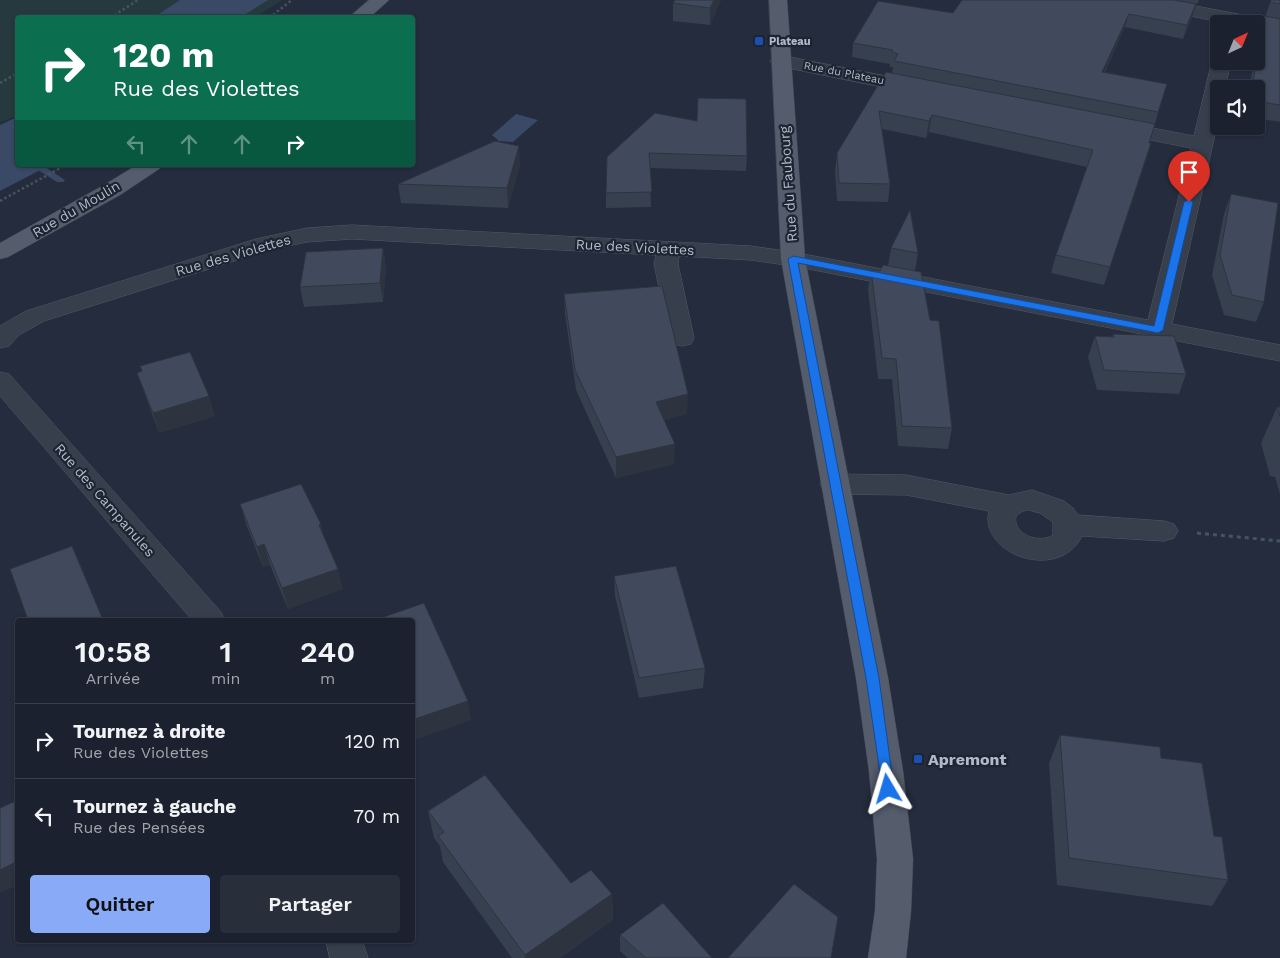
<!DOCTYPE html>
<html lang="fr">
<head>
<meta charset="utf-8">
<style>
  :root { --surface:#1b212e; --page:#282e3a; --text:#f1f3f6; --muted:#a0a3aa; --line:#393e4a; --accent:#89abf7 }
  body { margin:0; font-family:"Work Sans",sans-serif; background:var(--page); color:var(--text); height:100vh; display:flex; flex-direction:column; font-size:19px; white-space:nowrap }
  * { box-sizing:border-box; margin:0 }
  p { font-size:16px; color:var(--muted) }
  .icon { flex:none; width:28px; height:28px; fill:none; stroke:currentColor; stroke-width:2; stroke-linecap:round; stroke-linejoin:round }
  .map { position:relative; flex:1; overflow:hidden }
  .sheet { position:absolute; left:15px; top:618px; width:400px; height:325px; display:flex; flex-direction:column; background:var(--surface); border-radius:5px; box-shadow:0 1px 4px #0004,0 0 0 1px var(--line) }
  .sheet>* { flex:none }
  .guide { position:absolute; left:15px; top:15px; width:400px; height:152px; border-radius:5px; box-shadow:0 1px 4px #0004,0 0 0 1px var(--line); background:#0b6e4f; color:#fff; overflow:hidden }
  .needle { width:32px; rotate:43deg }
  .buttons { position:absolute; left:1210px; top:15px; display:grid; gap:10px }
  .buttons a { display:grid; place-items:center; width:55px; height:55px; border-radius:5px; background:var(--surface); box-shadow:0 1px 4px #0004,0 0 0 1px var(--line); font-size:25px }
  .pin { position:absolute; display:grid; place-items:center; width:42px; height:42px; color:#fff; margin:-51px -21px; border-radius:50% 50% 50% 0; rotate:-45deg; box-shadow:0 0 5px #0007 }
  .pin .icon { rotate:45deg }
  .me { position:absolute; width:55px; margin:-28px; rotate:353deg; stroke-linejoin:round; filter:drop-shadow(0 0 4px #0008) }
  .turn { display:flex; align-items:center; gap:18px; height:105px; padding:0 15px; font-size:22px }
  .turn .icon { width:65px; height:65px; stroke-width:2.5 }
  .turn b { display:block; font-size:35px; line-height:42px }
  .lanes { display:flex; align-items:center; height:48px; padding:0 15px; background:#0003; justify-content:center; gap:25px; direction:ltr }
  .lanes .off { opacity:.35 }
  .eta { display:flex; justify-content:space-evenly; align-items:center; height:85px; text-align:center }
  .eta b { font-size:30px; font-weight:600; line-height:35px }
  .primary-button { display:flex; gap:10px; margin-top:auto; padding:10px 15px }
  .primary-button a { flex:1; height:58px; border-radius:5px; background:var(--accent); color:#111; font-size:20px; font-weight:600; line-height:58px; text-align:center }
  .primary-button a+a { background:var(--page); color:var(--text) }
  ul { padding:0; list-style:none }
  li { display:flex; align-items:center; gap:15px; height:75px; padding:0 15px; border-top:1px solid var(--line) }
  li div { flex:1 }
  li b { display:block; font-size:19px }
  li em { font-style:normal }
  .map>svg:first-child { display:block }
</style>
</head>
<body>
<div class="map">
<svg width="1280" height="958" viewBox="0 0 1280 958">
  <rect width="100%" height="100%" fill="#242c3d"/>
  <path fill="#26393e" d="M0,0H282L256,17L18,18L17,116L0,122Z"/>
  <path fill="#394966" d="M180,0H268L241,17H154Z
    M516,114L538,120L513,142L499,141L492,135Z
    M17,117L18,165H50L0,191V125Z"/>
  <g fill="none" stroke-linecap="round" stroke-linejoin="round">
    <path fill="#394966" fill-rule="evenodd" d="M30,165H42L65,180L63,182H57Z"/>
    <defs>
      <path id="minor" d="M1128,0H1164L1280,22V34L1256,29V24H1230L1137,5L1131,4Z
        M780,55L916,82L923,84L926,88L923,92L916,94L773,65L770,61L773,57Z
        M1219,56V61H1231L1225,89H1219V117L1172,324L1280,345V361L793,266L750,260L679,256L678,264L694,338L691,344L682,346L673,344L670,338L654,264L656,255L352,239L307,242L269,250L44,321L19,335L9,346L0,348V326L26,311L256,239L307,228L352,225L750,246L793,252L1148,320L1191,148L1115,133L1108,131L1105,127L1108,123L1115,121L1194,136L1212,61Z
        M0,372L9,374L221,612L225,620H192L0,396Z
        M834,474L906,475L1009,495L1032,490L1064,501L1073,508L1078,515L1164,521L1174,524L1178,531L1174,538L1164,541L1082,536C1059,583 978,554 989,511L906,495L834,494L824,491L820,484L824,477ZM1028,510L1040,513L1053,522V535C1040,544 1012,535 1016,516L1021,512Z
        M326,940H362L368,958H330Z"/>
      <path id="major" d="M369,0H389L369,18H348Z
        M769,0H787L805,259L888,678L903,771L913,859L911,911L906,958H868L875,911L877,859L869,771L856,678L781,259Z
        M137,165H163L159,169L120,195L8,257L0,259V243L104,185Z"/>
    </defs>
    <use href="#minor" stroke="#525a68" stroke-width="1"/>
    <use href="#major" stroke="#404856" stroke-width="1"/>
    <path stroke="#43565b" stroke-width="2.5" stroke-dasharray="2.5 2.5" stroke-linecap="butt" d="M110,18L138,0
      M269,18L292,0
      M0,83L18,73
      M0,201L66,165"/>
    <path stroke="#43565b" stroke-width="3" stroke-dasharray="4 4" stroke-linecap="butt" d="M1197,533L1280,541"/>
    <use href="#minor" fill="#373f4d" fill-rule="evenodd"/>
    <use href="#major" fill="#555d6d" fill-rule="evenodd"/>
  </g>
  <path fill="#37404f" d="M675,0H721L710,25L673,21V3Z
    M1174,0H1199L1197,4Z
    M1271,0H1280V122L1256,118L1259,99L1256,98V89H1249L1254,61H1256V51L1260,32Z
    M1196,4L1192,18L1183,39L1125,27L1105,72L1167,84L1149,143H1151L1146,160L1104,285L1051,273L1056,255L1087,167L929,132L926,138L882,129L890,184L888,202L837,201L835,171L837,153L892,73L893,67H890V64L852,57L853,43L953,13Z
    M655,113L747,156L746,171L650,168L651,207L606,208V193Z
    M520,165L508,208L401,203L398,184Z
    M1231,194L1264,302L1256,322L1224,315L1212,275L1224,214Z
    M383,248L386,267L383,302L304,307L300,287Z
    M891,248L918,253L915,271L930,320L952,428L948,449L898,446L892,379H878L868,290L871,270L880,271L888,266Z
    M564,294L687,414L664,420L674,464L616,478L576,390L565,314Z
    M1113,334L1186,374L1179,394L1097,390L1088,357L1095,336L1112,337Z
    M142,371L215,416L159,433L137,373Z
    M1277,407H1280V494L1275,477L1270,476L1261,443Z
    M240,504L324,536L343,589L288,609L270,565L263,567L246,524Z
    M614,576L705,668L703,688L639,698L615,596Z
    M1060,735L1161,758L1214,836L1228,880L1212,906L1057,885L1049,763Z
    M428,811L571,883L612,894L613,920L560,958H512L443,862L440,846L434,838Z
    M620,935L712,958H628L620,951Z"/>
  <path fill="#2d3440" d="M714,0H721L710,25V8Z
    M1196,4L1192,18L1183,39L1187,25Z
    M1129,14L1125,27L1098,86L1102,72Z
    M932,115L929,132L926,138L929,121Z
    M1151,143L1146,160L1104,285L1110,267Z
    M519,146L520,165L508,208L507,188Z
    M383,248L386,267L383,302L380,283Z
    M688,394L687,414L655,422L656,402Z
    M209,396L215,416L159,433L153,413Z
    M675,444L674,464L616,478V457Z
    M321,524L326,545L319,525Z
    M264,544L270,565L263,567L257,547Z
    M72,546L81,565L103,620Z
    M338,569L343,589L288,609L282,588Z
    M468,701L471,720L412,741V720Z
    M18,861V885L0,893V870Z
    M612,894L613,920L560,958H525V955Z"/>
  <path fill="#404a5c" stroke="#2d3440" d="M675,0H714L710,8L673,3Z
    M962,0H1174L1196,4L1187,25L1129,14L1102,72L1167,84L1158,112L894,61L898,54L892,52L893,50L853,43L878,1L953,13Z
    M1271,0H1280V4L1270,2Z
    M1265,16L1280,19V105L1262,102L1265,83L1253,81Z
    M886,72L1155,124L1149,143H1151L1110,267L1056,255L1093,150L932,115L929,121L879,111L890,184L839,183L837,153Z
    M698,98L746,99L747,156L649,153L652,192L606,193L607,157L655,113L697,121Z
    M495,141L519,146L507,188L398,184Z
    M1231,194L1278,203L1264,302L1232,295L1220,255Z
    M910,210L918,253L891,248Z
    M383,248L380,283L300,287L306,252Z
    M883,265L921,272L930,320L939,321L952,428L902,426L896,359L882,358L871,270L880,271Z
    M662,286L688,394L656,402L675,444L616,457L575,370L564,294Z
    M1113,334L1174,336L1186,374L1104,370L1095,336L1114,337Z
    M190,352L209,396L153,413L137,373L142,371L140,366Z
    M1277,407H1280V416Z
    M301,484L321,524L319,525L338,569L282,588L264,544L257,547L240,504Z
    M72,546L103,620H28L10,569Z
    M676,566L705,668L639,678L614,576Z
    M424,603L468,701L412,720V620H375Z
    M1060,735L1160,747L1161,758L1202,763L1214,836L1222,837L1228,880L1069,858Z
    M485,775L571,883L591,870L612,894L525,955L438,836L444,832L428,811Z
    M18,800V861L0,870V808Z
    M794,884L838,917L831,958H728Z
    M663,903L712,958H646L620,935Z"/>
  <path fill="#1a73e8" stroke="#114b97" d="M1189,199L1193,202L1163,330L1158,333L798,263L879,678L894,789L892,793L888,795L883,793L866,678L788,259L793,256L1154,326L1184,202Z"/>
  <g fill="#1a4fb4" stroke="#1d2432" stroke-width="2">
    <rect x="754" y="36" width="10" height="10" rx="2.5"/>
    <rect x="913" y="754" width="10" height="10" rx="2.5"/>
  </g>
  <g text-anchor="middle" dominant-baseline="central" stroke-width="4.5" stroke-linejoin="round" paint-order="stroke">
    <g font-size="11" font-weight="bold" fill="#b3bac8" stroke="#1d2432" text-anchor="start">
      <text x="769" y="41">Plateau</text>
    </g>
    <g font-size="11" fill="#b3bac8" stroke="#1d2432">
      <text transform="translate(844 73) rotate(11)">Rue du Plateau</text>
    </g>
    <g font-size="14" fill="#b3bac8" stroke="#1d2432">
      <text transform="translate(788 184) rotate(-94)">Rue du Faubourg</text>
      <text transform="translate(76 209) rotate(-30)">Rue du Moulin</text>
      <text transform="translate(635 247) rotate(3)">Rue des Violettes</text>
      <text transform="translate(233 255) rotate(-16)">Rue des Violettes</text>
      <text transform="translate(105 500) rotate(49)">Rue des Campanules</text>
    </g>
    <g font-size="16" font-weight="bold" fill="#b3bac8" stroke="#1d2432" text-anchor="start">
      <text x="928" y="759">Apremont</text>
    </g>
  </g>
</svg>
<div class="buttons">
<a><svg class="needle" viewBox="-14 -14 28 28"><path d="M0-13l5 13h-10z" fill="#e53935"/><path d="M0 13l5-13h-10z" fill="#a0a3aa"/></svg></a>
<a><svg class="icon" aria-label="sound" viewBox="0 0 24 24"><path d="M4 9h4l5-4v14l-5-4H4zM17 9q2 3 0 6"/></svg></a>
</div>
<div class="pin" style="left:1189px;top:202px;background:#d93025"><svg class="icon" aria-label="arrive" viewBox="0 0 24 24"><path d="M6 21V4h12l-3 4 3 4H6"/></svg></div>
<svg class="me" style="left:888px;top:789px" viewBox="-20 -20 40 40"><path d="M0-17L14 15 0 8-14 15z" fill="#1a73e8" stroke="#fff" stroke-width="4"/></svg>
<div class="guide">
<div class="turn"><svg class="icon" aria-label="right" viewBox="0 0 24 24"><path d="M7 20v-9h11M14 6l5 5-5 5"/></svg><div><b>120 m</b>Rue des Violettes</div></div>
<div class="lanes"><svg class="icon off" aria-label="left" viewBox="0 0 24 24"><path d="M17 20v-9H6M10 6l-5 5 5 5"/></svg><svg class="icon off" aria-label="ahead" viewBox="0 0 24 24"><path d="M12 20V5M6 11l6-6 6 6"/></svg><svg class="icon off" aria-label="ahead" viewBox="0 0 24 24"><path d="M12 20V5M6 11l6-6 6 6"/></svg><svg class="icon" aria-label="right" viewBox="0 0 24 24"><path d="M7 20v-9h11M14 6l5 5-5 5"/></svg></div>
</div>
<section class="sheet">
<div class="eta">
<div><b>10:58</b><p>Arrivée</p></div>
<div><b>1</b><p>min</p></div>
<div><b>240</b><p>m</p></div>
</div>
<ul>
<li><svg class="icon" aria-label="right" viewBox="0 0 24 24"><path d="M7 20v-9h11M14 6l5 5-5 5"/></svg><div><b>Tournez à droite</b><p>Rue des Violettes</p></div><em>120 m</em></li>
<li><svg class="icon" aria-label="left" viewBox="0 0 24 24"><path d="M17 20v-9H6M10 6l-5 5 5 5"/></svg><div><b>Tournez à gauche</b><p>Rue des Pensées</p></div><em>70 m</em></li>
</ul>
<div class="primary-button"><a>Quitter</a><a>Partager</a></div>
</section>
</div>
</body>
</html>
